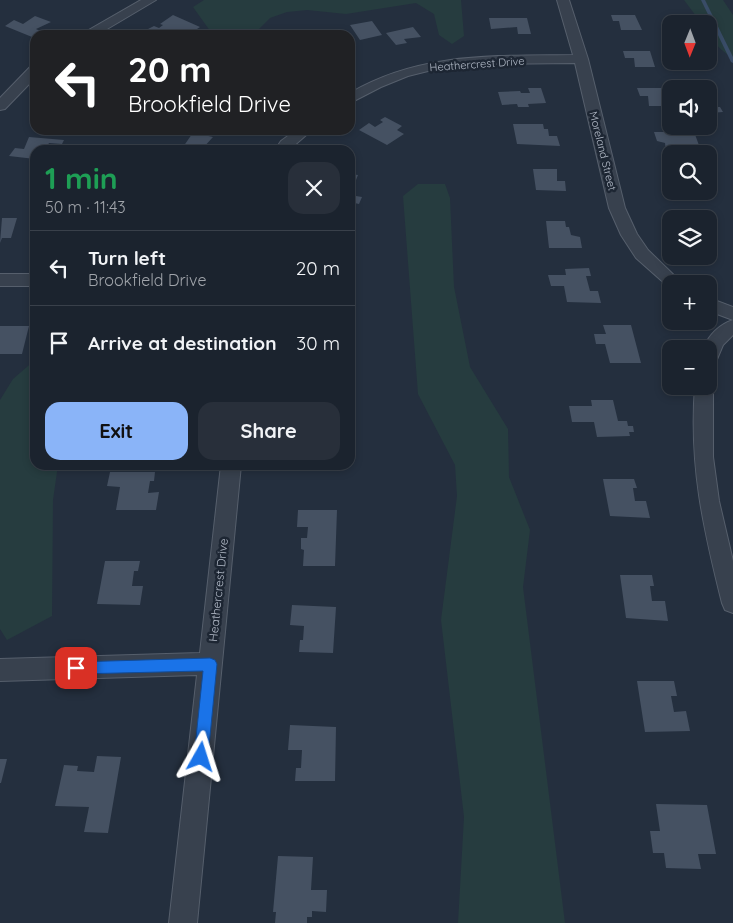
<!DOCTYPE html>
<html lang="en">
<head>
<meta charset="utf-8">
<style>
  :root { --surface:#1b232e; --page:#282f3a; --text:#f1f3f6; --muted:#a0a4aa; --line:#39404a; --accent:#8ab4f8 }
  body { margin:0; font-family:Quicksand,sans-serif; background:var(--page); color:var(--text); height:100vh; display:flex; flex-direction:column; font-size:19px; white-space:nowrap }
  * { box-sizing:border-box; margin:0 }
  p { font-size:16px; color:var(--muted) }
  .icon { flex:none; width:28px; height:28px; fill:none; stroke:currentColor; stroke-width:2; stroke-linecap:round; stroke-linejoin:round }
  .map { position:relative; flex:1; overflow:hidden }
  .sheet { position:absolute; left:30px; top:145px; width:325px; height:325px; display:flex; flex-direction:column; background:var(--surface); border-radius:15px; box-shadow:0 2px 8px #0003,0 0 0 1px var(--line) }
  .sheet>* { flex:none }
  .guide { position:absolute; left:30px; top:30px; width:325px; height:105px; border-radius:15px; box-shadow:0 2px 8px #0003,0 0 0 1px var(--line); background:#202124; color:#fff; overflow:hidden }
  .needle { width:32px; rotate:181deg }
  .buttons { position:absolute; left:662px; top:15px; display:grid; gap:10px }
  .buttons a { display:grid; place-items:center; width:55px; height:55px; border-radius:10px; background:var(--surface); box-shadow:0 2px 8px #0003,0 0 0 1px var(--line); font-size:25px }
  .pin { position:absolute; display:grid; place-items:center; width:42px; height:42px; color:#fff; margin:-21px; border-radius:10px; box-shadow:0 2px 8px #0006 }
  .me { position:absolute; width:55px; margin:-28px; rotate:6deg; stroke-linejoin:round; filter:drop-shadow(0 0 4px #0008) }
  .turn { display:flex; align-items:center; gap:18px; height:105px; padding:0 15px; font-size:22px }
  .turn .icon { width:65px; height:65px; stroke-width:2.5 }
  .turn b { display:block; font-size:35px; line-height:42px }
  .round { display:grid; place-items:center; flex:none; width:52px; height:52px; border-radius:15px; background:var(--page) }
  .summary { display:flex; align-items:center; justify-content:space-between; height:85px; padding:0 15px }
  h1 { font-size:30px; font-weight:800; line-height:38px; color:#1e9e55 }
  .primary-button { display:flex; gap:10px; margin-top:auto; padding:10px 15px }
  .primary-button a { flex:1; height:58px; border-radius:15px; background:var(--accent); color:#111; font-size:20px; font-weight:800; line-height:58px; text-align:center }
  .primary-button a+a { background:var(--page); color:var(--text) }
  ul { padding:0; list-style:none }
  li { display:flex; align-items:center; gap:15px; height:75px; padding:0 15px; border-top:1px solid var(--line) }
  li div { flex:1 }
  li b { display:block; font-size:19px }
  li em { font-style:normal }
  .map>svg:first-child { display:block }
</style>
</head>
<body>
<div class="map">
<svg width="733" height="923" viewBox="0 0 733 923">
  <rect width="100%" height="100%" fill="#242f3e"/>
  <path fill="#263c3f" d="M204,0H461L464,36L452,44L439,35L434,14L416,3L346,14L307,10L287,12L270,18L253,35H213L193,7Z
    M684,0H723L733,15V58C720,50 709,40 709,24H702Z
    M418,184H445L450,198L454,287L470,367L508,429L509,477L530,530L523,587L565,923H458L464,817L441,620L457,496L455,465L418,394L403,196Z
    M35,360V465H58L53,500L52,616L7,640L0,629V400L13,379Z"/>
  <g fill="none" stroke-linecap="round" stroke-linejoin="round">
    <path fill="#394c67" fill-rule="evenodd" d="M701,0H705L733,57V63L731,62Z"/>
  </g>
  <path fill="#455162" d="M173,15L200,27L188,35L179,31L172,35H153L144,31L154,26L159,28L163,25L160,24Z
    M611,15H635L642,30H621L619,21H613Z
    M35,16L51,22L36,29L40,31L32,37L5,26L14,20L23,24Z
    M489,18H527L531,34H518L517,27L491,29Z
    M372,21L382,35L360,40L350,25Z
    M413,27L421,37L404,39L407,43L396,45L386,33Z
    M623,51H650L655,67H635L634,58H625Z
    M528,88H541L546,103L528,104L529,107H518L517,104L502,105L498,92L520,91L521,93H530Z
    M637,88H664L671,106H649L648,96H640Z
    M709,107H720L723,112L710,113Z
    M385,117L402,126L397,130L404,134L387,145L359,130L369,123L375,127L383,122L380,120Z
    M513,124H543L544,129H548L549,136H557L560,146L517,144Z
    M679,129H693L700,148H688V154H671V159L669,152H666L665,143L657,141L654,132H680Z
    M186,130H202L199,134L213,137L203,148L206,150H181L192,134L184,132Z
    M29,137L64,140L62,144L49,143L45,150H35V159L9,156L15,148L24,149Z
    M533,169H557V181H565L566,191L536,190Z
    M350,174L358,175L350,195Z
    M684,191H704L707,199L683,200L681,194H685Z
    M350,195L362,197L359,204L350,202Z
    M2,218H17L11,238H2L0,243Z
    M546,221H565L566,227H569L571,235L580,237L582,248H549Z
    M589,268L591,276H586L590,291H598L601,303L567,302L564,286H551L548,275H566L565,269Z
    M603,325H631L641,363H610L605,344H596L594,334H606Z
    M0,326H29L22,354H0Z
    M591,400H613L618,421H627L628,426H633L634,432H629L630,436L597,437L594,422H572L569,406H592Z
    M110,472H155L154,481H150L148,493L159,492L156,510H116L120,487L107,486Z
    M603,479H634L637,488H633L635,501H646L650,518L610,516Z
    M298,510H337L335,566H303L304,550L301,549V538H307L308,527H297Z
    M105,561H140L138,571H134L132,586H143L140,605L97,604Z
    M620,575H652L654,586H650L652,601H665L668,621L626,618Z
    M292,605L336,607L333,653L299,652L300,640H303L304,626L290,625Z
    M637,681H674L677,696H671L674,712L686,711L690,731L645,732Z
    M290,725L336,727L335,781H295L296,768H301L302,750H288Z
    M97,756L121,757L108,833L84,832L89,807L55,806L64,765L78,766L77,771L94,772Z
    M0,759H7L1,783H0Z
    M656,804L707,805L716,854H698L701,869L666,868L664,853H653L650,831H660Z
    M278,856L313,857L311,890H327L326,912L312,911V917H307V923H275L276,912H273Z"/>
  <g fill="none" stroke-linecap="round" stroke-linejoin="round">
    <defs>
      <path id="street" d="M141,0H156L97,35H80Z
        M557,0H569L588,59L625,208L637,234L648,250L683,284H671V289L636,258L621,235L609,208L575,63L491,64L432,70L408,76L381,87L350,103V93C420,52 495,56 573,55Z
        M35,66V78L5,109L0,110V98L30,67Z
        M296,130H312L289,150H275L281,141Z
        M0,274H35V286H0Z
        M709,298L733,307V320L709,311Z
        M733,320V335L723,345L715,364L709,366V349H703C709,335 718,325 733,320Z
        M709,380L713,386V457L719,501L733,561V613L725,610L722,603C703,527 689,465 695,386H709Z
        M221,465H241L197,923H169L197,675L0,681V659L200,653Z"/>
    </defs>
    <use href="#street" stroke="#565f6c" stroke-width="2"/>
    <use href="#street" fill="#38414e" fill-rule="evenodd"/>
  </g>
  <path fill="#1a73e8" stroke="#114b97" d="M210,658L215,660L217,664L208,757L206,762L201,764L196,762L194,757L203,671L76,674L72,673L70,668L72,664L76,662Z"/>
  <g text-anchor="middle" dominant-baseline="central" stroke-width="5" stroke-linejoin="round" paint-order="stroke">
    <g font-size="11" fill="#b4bcc9" stroke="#1d2633">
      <text transform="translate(477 64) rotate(-4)">Heathercrest Drive</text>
      <text transform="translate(603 151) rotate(76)">Moreland Street</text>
    </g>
    <g font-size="12" fill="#b4bcc9" stroke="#1d2633">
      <text transform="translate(218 590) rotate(-84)">Heathercrest Drive</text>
    </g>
  </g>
</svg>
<div class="buttons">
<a><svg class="needle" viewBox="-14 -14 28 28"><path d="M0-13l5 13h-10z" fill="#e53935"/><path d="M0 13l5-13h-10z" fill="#a0a4aa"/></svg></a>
<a><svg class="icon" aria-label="sound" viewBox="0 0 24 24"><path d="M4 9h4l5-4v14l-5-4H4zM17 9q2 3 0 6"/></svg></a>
<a><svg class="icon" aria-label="search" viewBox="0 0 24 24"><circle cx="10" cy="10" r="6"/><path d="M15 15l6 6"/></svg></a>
<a><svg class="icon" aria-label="layers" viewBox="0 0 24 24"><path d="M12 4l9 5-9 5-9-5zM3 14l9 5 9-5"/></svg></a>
<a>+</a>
<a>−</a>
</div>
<div class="pin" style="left:76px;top:668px;background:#d93025"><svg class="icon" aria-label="arrive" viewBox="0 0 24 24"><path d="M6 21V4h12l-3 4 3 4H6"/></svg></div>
<svg class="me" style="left:201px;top:757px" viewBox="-20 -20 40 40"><path d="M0-17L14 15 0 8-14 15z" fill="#1a73e8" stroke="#fff" stroke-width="4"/></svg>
<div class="guide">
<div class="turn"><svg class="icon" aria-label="left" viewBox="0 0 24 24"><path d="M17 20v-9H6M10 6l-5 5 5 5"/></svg><div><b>20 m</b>Brookfield Drive</div></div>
</div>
<section class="sheet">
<div class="summary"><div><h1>1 min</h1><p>50 m · 11:43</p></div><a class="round"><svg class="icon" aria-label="close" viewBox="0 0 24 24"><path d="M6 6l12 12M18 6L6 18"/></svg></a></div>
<ul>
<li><svg class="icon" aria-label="left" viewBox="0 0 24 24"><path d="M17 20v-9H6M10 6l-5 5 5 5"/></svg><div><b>Turn left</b><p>Brookfield Drive</p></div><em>20 m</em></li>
<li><svg class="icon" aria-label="arrive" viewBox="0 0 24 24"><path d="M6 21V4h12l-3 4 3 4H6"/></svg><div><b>Arrive at destination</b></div><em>30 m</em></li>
</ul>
<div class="primary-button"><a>Exit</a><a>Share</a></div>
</section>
</div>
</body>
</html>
